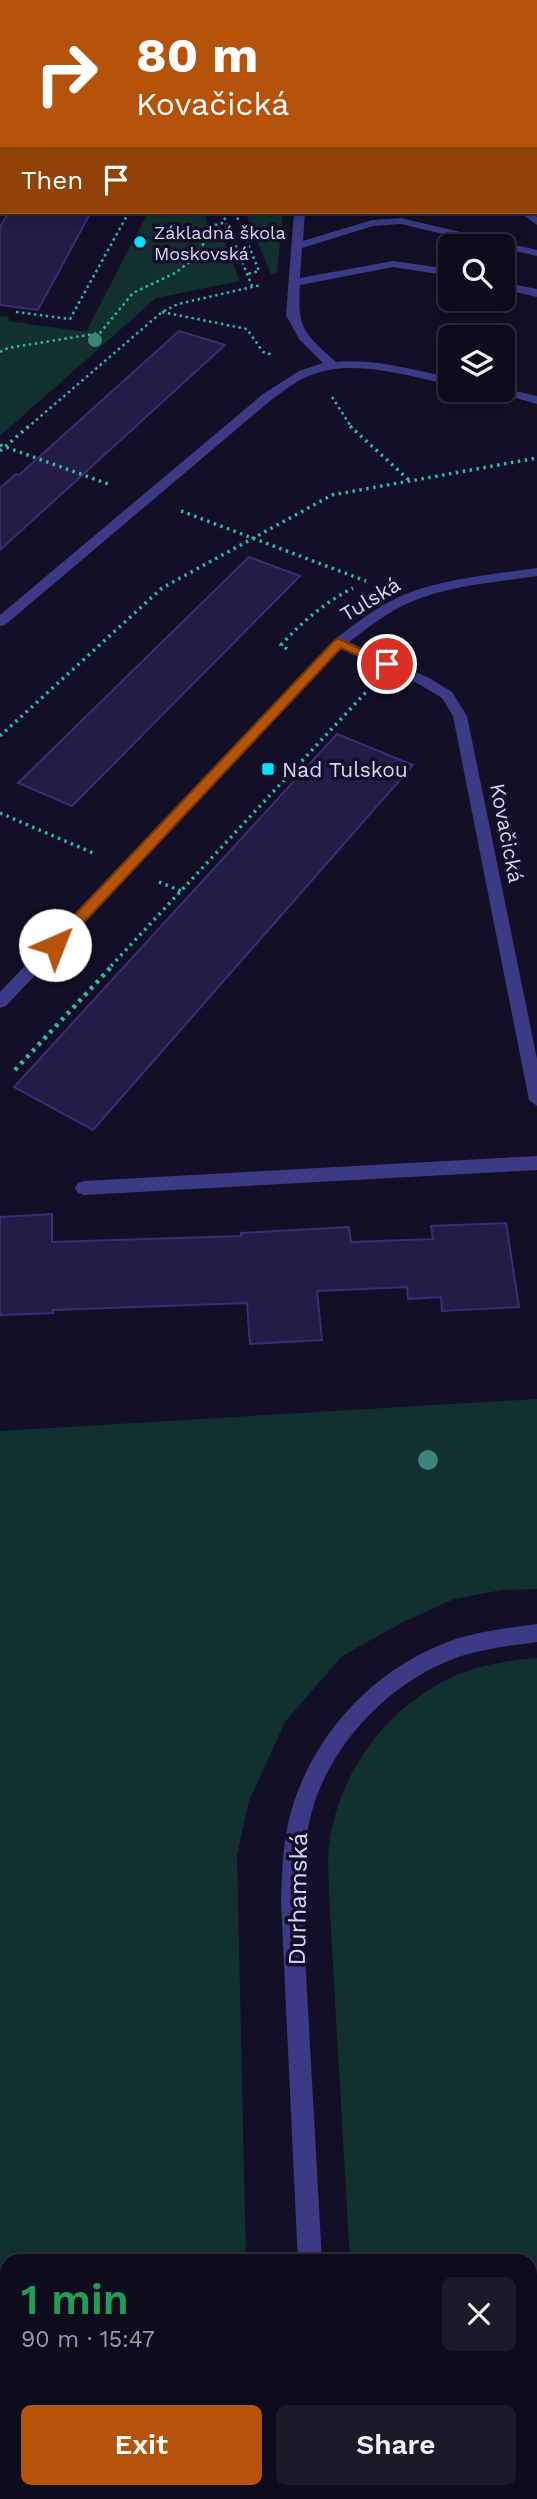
<!DOCTYPE html>
<html lang="en">
<head>
<meta charset="utf-8">
<style>
  :root { --surface:#0e0b1c; --page:#1c1929; --text:#f1f3f6; --muted:#9b9ba3; --line:#2e2b3b; --accent:#b45309 }
  body { margin:0; font-family:"Work Sans",sans-serif; background:var(--page); color:var(--text); height:100vh; display:flex; flex-direction:column; font-size:26px; white-space:nowrap }
  * { box-sizing:border-box; margin:0 }
  p { font-size:23px; color:var(--muted) }
  .icon { flex:none; width:38px; height:38px; fill:none; stroke:currentColor; stroke-width:2; stroke-linecap:round; stroke-linejoin:round }
  .map { position:relative; flex:1; overflow:hidden }
  .side { position:absolute; left:0px; top:2254px; width:537px; height:245px; display:flex; flex-direction:column; background:var(--surface); border-radius:21px 21px 0 0; box-shadow:0 4px 18px #0003,0 0 0 2px var(--line) }
  .side>* { flex:none }
  .top-card { position:absolute; left:0px; top:0px; width:537px; height:214px; box-shadow:0 4px 18px #0003,0 0 0 2px var(--line); background:#b45309; color:#fff; overflow:hidden }
  .buttons { position:absolute; left:438px; top:234px; display:grid; gap:14px }
  .buttons a { display:grid; place-items:center; width:77px; height:77px; border-radius:10px; background:var(--surface); box-shadow:0 4px 18px #0003,0 0 0 2px var(--line); font-size:35px }
  .pin { position:absolute; display:grid; place-items:center; width:60px; height:60px; color:#fff; margin:-30px; border:4px solid #fff; border-radius:50%; box-shadow:0 2px 7px #0007 }
  .me { position:absolute; width:77px; margin:-38px; rotate:44deg; stroke-linejoin:round; filter:drop-shadow(0 0 5px #0008) }
  .turn { display:flex; align-items:center; gap:24px; height:147px; padding:0 21px; font-size:32px }
  .turn .icon { width:91px; height:91px; stroke-width:2.5 }
  .turn b { display:block; font-size:49px; line-height:60px }
  .then { display:flex; align-items:center; height:66px; padding:0 21px; background:#0003; gap:14px; font-size:26px }
  .round { display:grid; place-items:center; flex:none; width:74px; height:74px; border-radius:10px; background:var(--page) }
  .summary { display:flex; align-items:center; justify-content:space-between; height:119px; padding:0 21px }
  h1 { font-size:42px; font-weight:600; line-height:52px; color:#1e9e55 }
  .action { display:flex; gap:14px; margin-top:auto; padding:14px 21px }
  .action a { flex:1; height:80px; border-radius:10px; background:var(--accent); color:#fff; font-size:28px; font-weight:600; line-height:80px; text-align:center }
  .action a+a { background:var(--page); color:var(--text) }
  .map>svg:first-child { display:block }
</style>
</head>
<body>
<div class="map">
<svg width="537" height="2499" viewBox="0 0 537 2499">
  <rect width="100%" height="100%" fill="#130f26"/>
  <path fill="#12302f" d="M148,212H203L209,226L219,227L240,281L156,298L0,436V316L9,317L8,321L86,332Z
    M245,212H283L277,272L271,274Z
    M537,1399V1589L502,1590L454,1599L403,1622L342,1656L285,1722L249,1801L237,1855L246,2261H7V2315L0,2316V1431Z
    M537,1658V2499H363L362,2492H530V2261H350L329,1895C329,1879 327,1862 329,1846C338,1771 389,1704 459,1674C483,1664 511,1660 537,1658Z"/>
  <path fill="#241b47" stroke="#3b2d73" stroke-width="2" d="M9,212H91L38,310L0,305V227Z
    M179,331L225,345L0,550V488L16,474L19,475Z
    M249,557L300,576L72,806L18,783Z
    M337,734L413,765L93,1130L14,1087Z
    M52,1214V1242L241,1236V1233L349,1227L351,1242L433,1239L431,1226L506,1223L519,1307L442,1311L441,1297L408,1299L407,1287L317,1291L322,1340L250,1344L247,1303L53,1310V1313L0,1315V1217Z"/>
  <g fill="none" stroke-linecap="round" stroke-linejoin="round">
    <path stroke="#2fb8b0" stroke-width="2.5" stroke-dasharray="2.5 3.5" stroke-linecap="butt" d="M222,212L252,286
      M235,212L259,271L247,274
      M16,312L70,319L129,212
      M162,312L247,329L263,352L273,355
      M0,352L8,348L100,333L133,293L175,273L195,258L215,225L226,222
      M332,397L352,428
      M27,428L162,312L178,304L261,285"/>
    <path stroke="#2fb8b0" stroke-width="3.5" stroke-dasharray="2.5 4.5" stroke-linecap="butt" d="M350,426L410,481
      M0,445L111,485
      M0,451L29,426
      M181,511L366,581
      M287,649L281,645C302,622 325,602 353,588
      M0,736L162,588L332,495L537,458
      M0,813L93,853
      M159,882L181,891
      M111,966L367,691"/>
    <path stroke="#2fb8b0" stroke-width="4.5" stroke-dasharray="3.5 5" stroke-linecap="butt" d="M15,1070L113,965"/>
    <path fill="#3d3a85" fill-rule="evenodd" d="M64,0H74L63,2Z
      M97,0H107L96,2Z
      M288,0H300L301,2H289Z
      M294,212H305L303,241L372,220L401,218L537,250V256L401,224L373,226L302,248L300,278L393,261L450,269V276L393,267L300,285C297,329 304,333 336,362C374,358 413,370 450,377V385C408,376 356,359 314,374C298,379 285,390 271,400L5,625L0,626V615L263,394L299,371L323,363L299,339L286,315Z
      M519,212H531L537,217V225Z
      M502,282L537,289V297L502,289Z
      M502,388L537,396V404L488,390Z"/>
    <path fill="#3d3a85" fill-rule="evenodd" d="M537,568V576C496,582 452,585 413,601C390,610 369,627 349,642L429,678L452,692L467,716L537,1059V1106L529,1100L453,716L442,698L419,684L341,649L6,1006L0,1008V992L334,640C356,623 378,606 403,595C445,578 492,575 537,568Z
      M537,1156V1170L84,1195L78,1193L75,1188L78,1183L84,1181Z
      M537,1624V1642C509,1646 480,1649 453,1659C392,1682 336,1739 315,1801C304,1833 303,1868 302,1902L322,2261H298L281,1902C282,1868 283,1834 294,1802C319,1727 379,1666 453,1640C480,1631 509,1628 537,1624Z
      M309,2492H335L336,2499H310Z"/>
  </g>
  <g fill="#3d827b">
    <circle cx="95" cy="340" r="7"/>
    <circle cx="428" cy="1460" r="10"/>
  </g>
  <path fill="#b45309" stroke="#753606" stroke-width="2" d="M339,639L393,664L387,668L383,667L341,648L60,948H50V941L335,640Z"/>
  <g fill="#00e5ff" stroke="#130f26" stroke-width="2.5">
    <circle cx="140" cy="242" r="7"/>
    <rect x="261" y="762" width="14" height="14" rx="3.5"/>
  </g>
  <g text-anchor="middle" dominant-baseline="central" stroke-width="7" stroke-linejoin="round" paint-order="stroke">
    <g font-size="18" fill="#d9d4ff" stroke="#130f26" text-anchor="start">
      <text x="154" y="232">Základná škola<tspan x="154" dy="21">Moskovská</tspan></text>
    </g>
    <g font-size="21" fill="#d9d4ff" stroke="#130f26">
      <text transform="translate(370 599) rotate(-31)">Tulská</text>
      <text transform="translate(507 833) rotate(79)">Kovačická</text>
    </g>
    <g font-size="21" fill="#d9d4ff" stroke="#130f26" text-anchor="start">
      <text x="282" y="769">Nad Tulskou</text>
    </g>
    <g font-size="24" fill="#d9d4ff" stroke="#130f26">
      <text transform="translate(298 1899) rotate(-89)">Durhamská</text>
    </g>
  </g>
</svg>
<div class="buttons">
<a><svg class="icon" aria-label="search" viewBox="0 0 24 24"><circle cx="10" cy="10" r="6"/><path d="M15 15l6 6"/></svg></a>
<a><svg class="icon" aria-label="layers" viewBox="0 0 24 24"><path d="M12 4l9 5-9 5-9-5zM3 14l9 5 9-5"/></svg></a>
</div>
<div class="pin" style="left:387px;top:664px;background:#d93025"><svg class="icon" aria-label="arrive" viewBox="0 0 24 24"><path d="M6 21V4h12l-3 4 3 4H6"/></svg></div>
<svg class="me" style="left:55px;top:945px" viewBox="-20 -20 40 40"><circle r="19" fill="#fff"/><path d="M0-13L10 11 0 6-10 11z" fill="#b45309"/></svg>
<div class="top-card">
<div class="turn"><svg class="icon" aria-label="right" viewBox="0 0 24 24"><path d="M7 20v-9h11M14 6l5 5-5 5"/></svg><div><b>80 m</b>Kovačická</div></div>
<div class="then">Then<svg class="icon" aria-label="arrive" viewBox="0 0 24 24"><path d="M6 21V4h12l-3 4 3 4H6"/></svg></div>
</div>
<section class="side">
<div class="summary"><div><h1>1 min</h1><p>90 m · 15:47</p></div><a class="round"><svg class="icon" aria-label="close" viewBox="0 0 24 24"><path d="M6 6l12 12M18 6L6 18"/></svg></a></div>
<div class="action"><a>Exit</a><a>Share</a></div>
</section>
</div>
</body>
</html>
